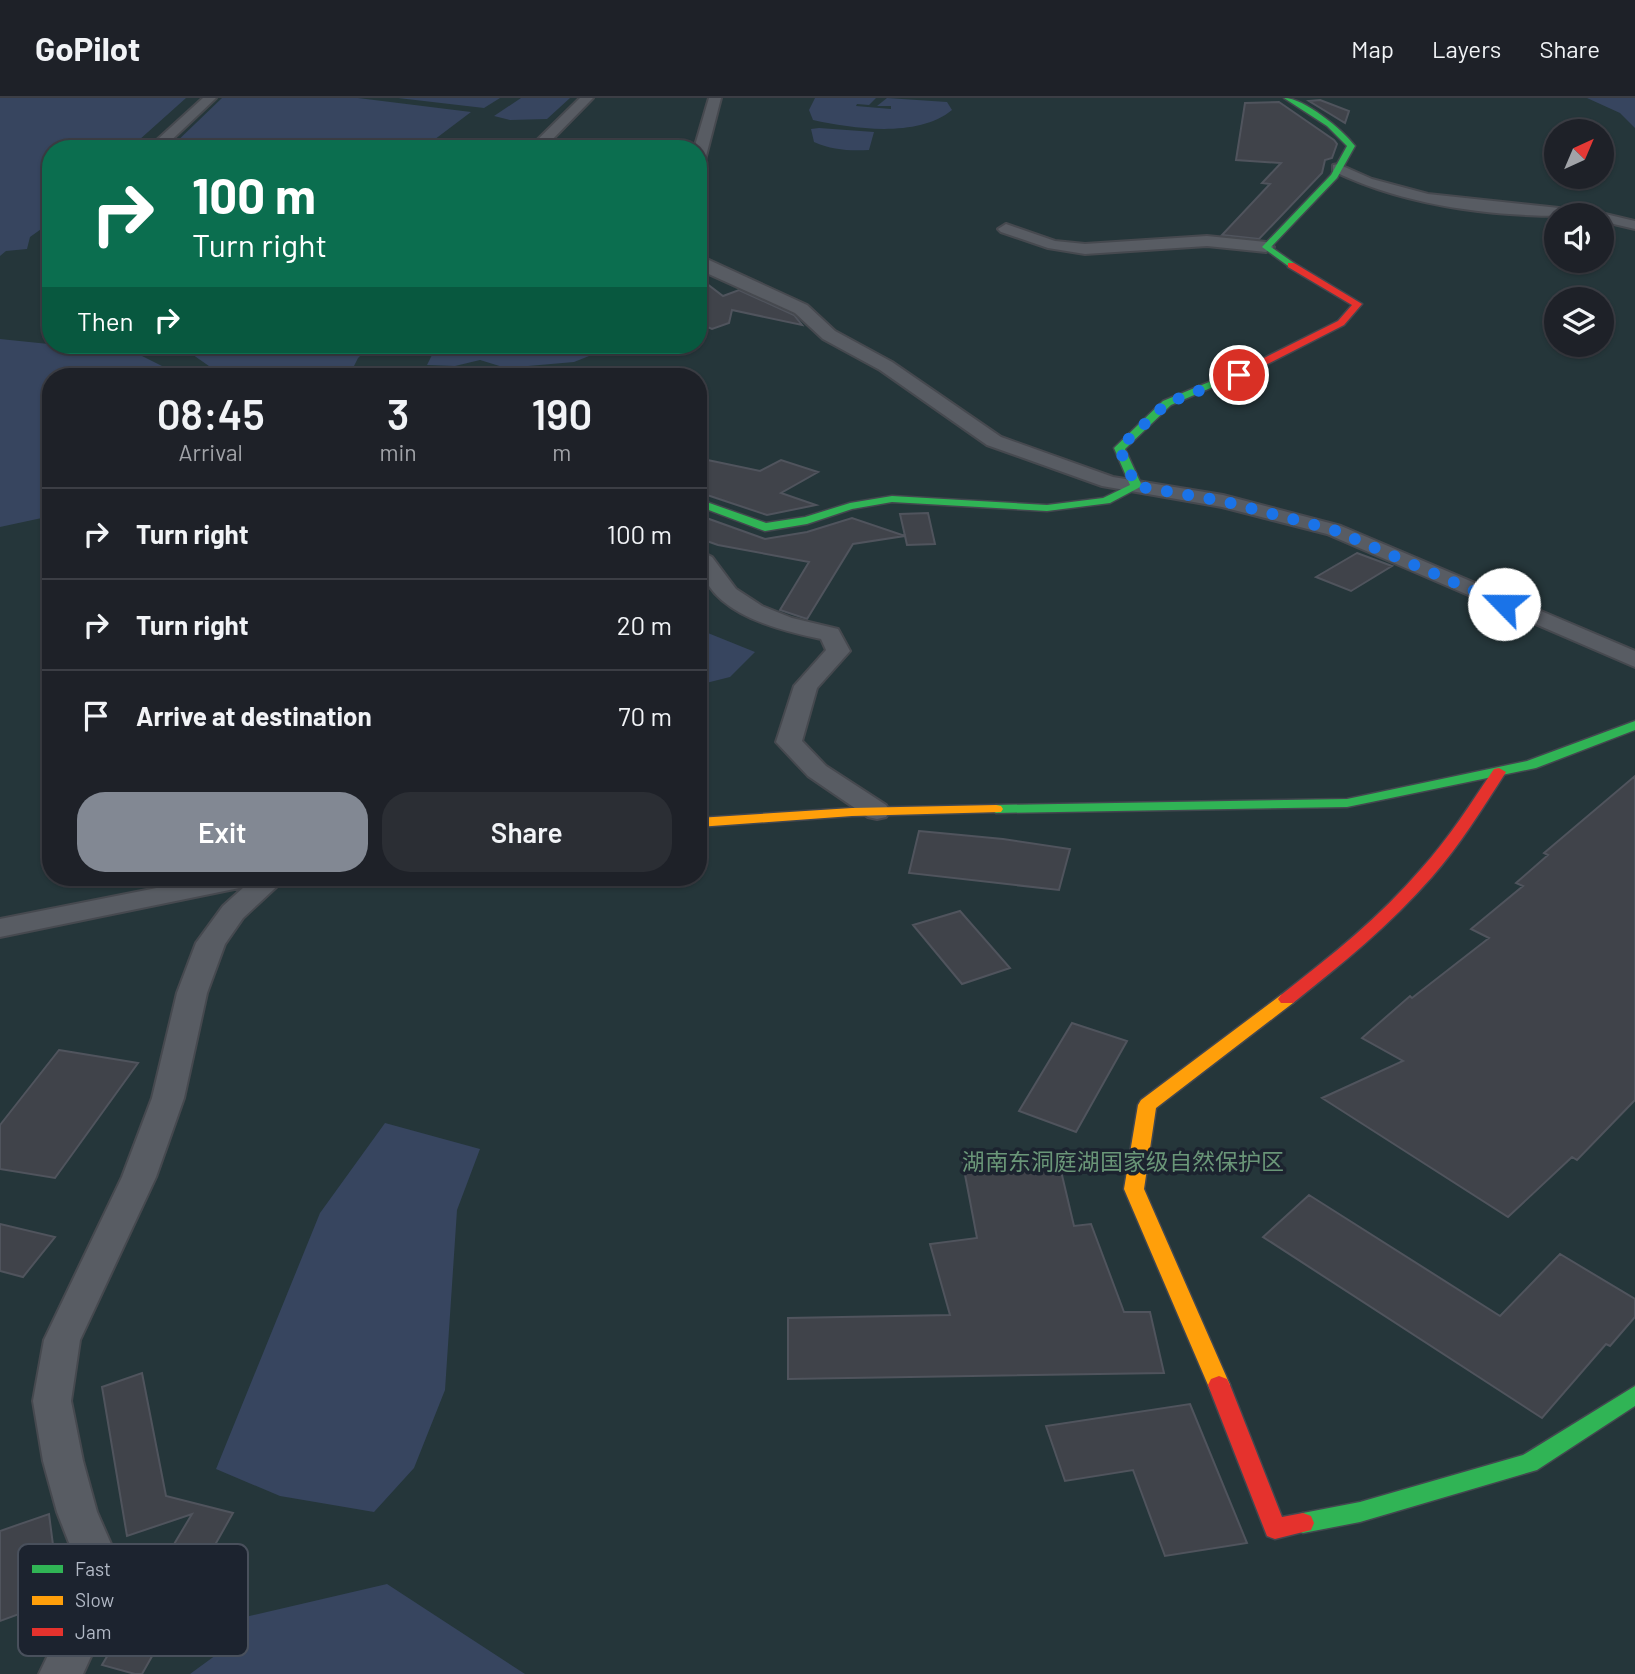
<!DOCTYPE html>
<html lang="en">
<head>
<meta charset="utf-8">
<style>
  :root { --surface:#1e2128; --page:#2b2e34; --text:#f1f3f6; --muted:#a1a3a8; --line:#3c3e45; --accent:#828893 }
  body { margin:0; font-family:Barlow,"Noto Sans SC",sans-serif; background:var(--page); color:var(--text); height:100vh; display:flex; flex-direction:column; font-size:26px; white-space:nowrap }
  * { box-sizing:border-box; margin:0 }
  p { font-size:23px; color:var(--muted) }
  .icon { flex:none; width:38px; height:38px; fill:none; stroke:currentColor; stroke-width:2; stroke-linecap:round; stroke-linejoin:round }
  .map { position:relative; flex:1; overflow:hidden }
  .sheet { position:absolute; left:42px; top:270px; width:665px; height:518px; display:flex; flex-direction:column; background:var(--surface); border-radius:28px; box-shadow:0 2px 5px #0004,0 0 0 2px var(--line) }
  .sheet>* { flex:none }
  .banner { position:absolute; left:42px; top:42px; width:665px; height:214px; border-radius:28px; box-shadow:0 2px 5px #0004,0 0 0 2px var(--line); background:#0b6e4f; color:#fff; overflow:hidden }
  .needle { width:46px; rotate:44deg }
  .tools { position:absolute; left:1544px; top:21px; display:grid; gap:14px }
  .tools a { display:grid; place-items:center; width:70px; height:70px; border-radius:50%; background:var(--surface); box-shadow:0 2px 5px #0004,0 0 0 2px var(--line); font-size:35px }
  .pin { position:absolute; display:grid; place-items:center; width:60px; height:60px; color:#fff; margin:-30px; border:4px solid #fff; border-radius:50%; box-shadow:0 2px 7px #0007 }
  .me { position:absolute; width:77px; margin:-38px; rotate:293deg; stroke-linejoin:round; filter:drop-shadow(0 0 5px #0008) }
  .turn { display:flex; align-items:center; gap:24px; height:147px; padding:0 35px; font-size:32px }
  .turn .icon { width:91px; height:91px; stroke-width:2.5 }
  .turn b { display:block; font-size:49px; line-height:60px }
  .then { display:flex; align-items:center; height:66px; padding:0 35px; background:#0003; gap:14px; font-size:26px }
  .eta { display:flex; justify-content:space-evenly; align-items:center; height:119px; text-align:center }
  .eta b { font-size:42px; font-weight:600; line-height:49px }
  .button { display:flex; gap:14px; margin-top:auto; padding:14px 35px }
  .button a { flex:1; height:80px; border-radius:28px; background:var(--accent); color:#fff; font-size:28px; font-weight:600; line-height:80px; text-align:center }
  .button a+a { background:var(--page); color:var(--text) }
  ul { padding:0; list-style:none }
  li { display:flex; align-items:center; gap:21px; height:91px; padding:0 35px; border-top:2px solid var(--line) }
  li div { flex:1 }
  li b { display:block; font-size:26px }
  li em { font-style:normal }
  header { display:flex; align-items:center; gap:42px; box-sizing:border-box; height:98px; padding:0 35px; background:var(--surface); border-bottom:2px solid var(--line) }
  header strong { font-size:33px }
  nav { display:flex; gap:38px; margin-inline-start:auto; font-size:24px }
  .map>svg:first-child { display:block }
</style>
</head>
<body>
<header>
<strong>GoPilot</strong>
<nav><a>Map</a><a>Layers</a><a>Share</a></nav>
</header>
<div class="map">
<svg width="1635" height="1576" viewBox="0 0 1635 1576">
  <rect width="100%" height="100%" fill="#282c35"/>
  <path fill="#25363a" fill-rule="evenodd" d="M0,0H1635V1576H0ZM1556,33H1601V79H1556ZM51,51H698V247H51ZM1556,117H1601V163H1556ZM1556,201H1601V247H1556ZM51,278H698V779H51Z"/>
  <path fill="#37455f" d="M0,0H186L129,51H51V124L30,139L27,151L6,153L0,158Z
    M222,0H358L471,14L422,51H169Z
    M398,0H500L484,10Z
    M521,0H570L547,21L510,22L494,18Z
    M815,0H876L869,7L857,6L856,8L891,11V8H877L887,0L947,4L952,12C918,40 854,31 813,22L809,12Z
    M1587,0H1635V30L1620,15Z
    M819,30L874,34L869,52C849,53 832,52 814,44L811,31Z
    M0,241L136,255L182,278H51V418L0,429Z
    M179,247H371L358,260L349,278H231L216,273Z
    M437,247H597L599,254L574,264L506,270L480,262L455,268L427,267Z
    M698,531L755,554L730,579L698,587Z
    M385,1025L480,1051L457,1112L445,1292L414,1370L374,1414L280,1398L216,1371L320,1115Z
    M387,1486L525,1576H190L216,1557L245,1519Z"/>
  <path fill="#40434a" stroke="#50545d" stroke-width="2" d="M1320,2L1349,13L1345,25L1309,3Z
    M1279,4L1334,42L1337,46L1332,60L1325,62L1322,75L1259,141L1222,137L1270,86L1262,85L1281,65L1236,62L1245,5Z
    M698,179L723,198L739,192L794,217L802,227L732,212L729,225L712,231L698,225Z
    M698,360L760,373L781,362L818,374L781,395L816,407L767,417L698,394Z
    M928,415L935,446L907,447L905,438L853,446L807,521L780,512L809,464L718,447L698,440V417L765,441L807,434L852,420L905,438L900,416Z
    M1357,455L1392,468L1351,493L1316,479Z
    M1635,678V1002L1577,1062L1572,1059L1508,1119L1322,1000L1403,963L1362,940L1410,898L1412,900L1489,840L1471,831L1523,788L1516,785L1548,757L1544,755Z
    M919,733L1003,741L1070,751L1059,792L909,775Z
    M960,813L1010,870L962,886L913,827Z
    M1072,925L1127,943L1076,1034L1019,1013Z
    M59,952L138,965L55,1080L0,1071V1027Z
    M1057,1056L1074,1128L1091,1126L1124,1214H1150L1164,1275L788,1281V1220L950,1217L930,1146L977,1140L962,1061Z
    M1309,1097L1500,1218L1560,1156L1635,1201V1219L1610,1248L1606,1246L1542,1320L1263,1139Z
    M0,1126L55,1139L23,1179L0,1173Z
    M142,1275L166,1398L233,1415L142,1576H135L102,1567L192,1416L127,1438L102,1289Z
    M1190,1306L1247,1445L1165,1458L1133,1372L1065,1383L1046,1328Z
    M49,1416L60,1501L0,1523V1433Z"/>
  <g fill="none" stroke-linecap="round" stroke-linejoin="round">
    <defs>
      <path id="street" d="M203,0H216L162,51H147Z
        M580,0H593L543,51H528Z
        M709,0H721L705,62L698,66V51H694Z
        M1338,66L1372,81L1428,96L1587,113L1594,117C1510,121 1411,111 1333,73V67Z
        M1601,115L1635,123V131L1601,123V117H1595Z
        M1006,126L1055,143L1085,146L1207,138L1266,144L1274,149L1266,154L1207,148L1085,156L1048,150L1001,134L998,131Z
        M698,157L807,207L835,233L892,264L1001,339L1113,379L1223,397L1341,428L1635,553V569L1327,436L1222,409L1102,388L987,347L880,272L823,241L795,215L702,173L698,170Z
        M698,452L712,459L736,491L762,508L792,520L838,531L850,553L817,590L802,643L826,668L886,707L890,713L886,719L877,721L868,719L808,678L776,644L794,588L826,552L821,541C772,531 698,512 698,452Z
        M212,779H287L243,820L225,846L207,895L184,1000L156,1079L80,1242L71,1303L83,1363L97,1414L115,1455L113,1510L83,1576H39L71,1509L73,1455L57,1414L43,1363L33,1303L44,1242L122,1079L152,1000L177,895L196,845L223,808L244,789L0,839V821Z"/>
      <path id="fast" d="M1284,0C1304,0 1342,31 1355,48L1337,80L1271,149L1294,165V169L1291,170L1262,149L1331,77L1347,48L1327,28Z
        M1248,268L1257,270L1171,307L1125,351L1142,388L1110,405L1047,413L892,404L852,411L807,426L765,433L698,408V401L766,425L805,419L850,405L892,398L1047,407L1103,400L1130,387L1114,350L1163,303Z
        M1635,623V632L1536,670L1347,709L996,715L989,711L996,707L1347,701L1527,663Z
        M1635,1288V1308L1537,1372L1360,1424L1303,1435L1295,1432L1292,1425L1295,1418L1303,1415L1360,1404L1523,1357Z"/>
      <path id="slow" d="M996,707L1001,708L1003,711L1001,714L852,718L698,729V720L852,710Z
        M1287,895L1293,897L1296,901L1293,905L1156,1010L1144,1091L1230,1287L1227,1293L1219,1296L1211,1293L1208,1287L1124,1091L1138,1007L1141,1002L1281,897Z"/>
      <path id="jam" d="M1288,165H1294L1362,206L1344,227L1256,272H1248V268L1338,223L1352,207L1288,169Z
        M1499,670L1506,674C1483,710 1460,747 1432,779C1390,827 1342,866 1293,905H1281L1278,901L1281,897C1331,858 1380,819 1421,771C1449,740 1471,705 1494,671Z
        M1219,1278L1227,1281L1230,1287L1282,1419L1303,1415L1311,1418L1314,1425L1311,1432L1275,1441L1267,1438L1208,1287L1211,1281Z"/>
    </defs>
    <use href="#street" stroke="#46494f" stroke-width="4"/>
    <use href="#fast" stroke="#43474f" stroke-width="3"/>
    <use href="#slow" stroke="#43474f" stroke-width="3"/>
    <use href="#jam" stroke="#43474f" stroke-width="3"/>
    <use href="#street" fill="#585c63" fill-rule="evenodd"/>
    <use href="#fast" fill="#30b455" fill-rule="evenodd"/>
    <use href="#slow" fill="#ff9f0a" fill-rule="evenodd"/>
    <use href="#jam" fill="#e5322d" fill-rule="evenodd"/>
  </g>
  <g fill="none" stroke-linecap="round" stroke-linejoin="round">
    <path stroke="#1a73e8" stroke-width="12" stroke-dasharray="0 21.6" d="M1239,277L1167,305L1119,350L1136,388L1223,403L1334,432L1504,506"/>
  </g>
  <g text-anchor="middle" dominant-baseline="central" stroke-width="7" stroke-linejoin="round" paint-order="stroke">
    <g font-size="23" fill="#6a9678" stroke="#1c232f">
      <text x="1123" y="1063">湖南东洞庭湖国家级自然保护区</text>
    </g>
  </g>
  <rect x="18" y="1446" width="230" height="112" rx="10" fill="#1c232f" stroke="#49505c" stroke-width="2"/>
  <rect x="32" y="1467" width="31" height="8" fill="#30b455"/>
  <rect x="32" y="1498" width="31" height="9" fill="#ff9f0a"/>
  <rect x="32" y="1530" width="31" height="8" fill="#e5322d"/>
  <g font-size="19" fill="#b2b9c6">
    <text x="75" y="1478">Fast</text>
    <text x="75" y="1509">Slow</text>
    <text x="75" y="1541">Jam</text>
  </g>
</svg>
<div class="tools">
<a><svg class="needle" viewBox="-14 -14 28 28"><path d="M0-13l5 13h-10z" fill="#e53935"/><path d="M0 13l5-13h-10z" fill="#a1a3a8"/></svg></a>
<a><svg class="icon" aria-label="sound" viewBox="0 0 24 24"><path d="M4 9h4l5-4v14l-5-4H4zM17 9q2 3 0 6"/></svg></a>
<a><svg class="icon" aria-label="layers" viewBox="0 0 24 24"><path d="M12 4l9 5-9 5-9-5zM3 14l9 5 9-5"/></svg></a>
</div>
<div class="pin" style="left:1239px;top:277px;background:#d93025"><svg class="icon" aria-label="arrive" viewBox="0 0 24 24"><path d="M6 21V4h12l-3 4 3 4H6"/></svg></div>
<svg class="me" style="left:1504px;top:506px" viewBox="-20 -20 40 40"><circle r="19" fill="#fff"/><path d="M0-13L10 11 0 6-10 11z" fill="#1a73e8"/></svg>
<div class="banner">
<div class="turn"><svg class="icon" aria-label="right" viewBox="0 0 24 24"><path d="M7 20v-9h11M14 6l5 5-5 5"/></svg><div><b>100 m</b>Turn right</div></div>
<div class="then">Then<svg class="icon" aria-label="right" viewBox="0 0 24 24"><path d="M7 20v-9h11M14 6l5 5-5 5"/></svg></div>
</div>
<section class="sheet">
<div class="eta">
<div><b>08:45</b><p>Arrival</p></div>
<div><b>3</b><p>min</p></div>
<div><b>190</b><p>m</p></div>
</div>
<ul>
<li><svg class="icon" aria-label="right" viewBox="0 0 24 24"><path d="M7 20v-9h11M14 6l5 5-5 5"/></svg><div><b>Turn right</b></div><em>100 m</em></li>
<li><svg class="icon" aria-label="right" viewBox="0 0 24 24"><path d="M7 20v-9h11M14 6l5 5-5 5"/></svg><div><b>Turn right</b></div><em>20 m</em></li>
<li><svg class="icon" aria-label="arrive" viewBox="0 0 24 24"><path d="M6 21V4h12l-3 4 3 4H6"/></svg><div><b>Arrive at destination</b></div><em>70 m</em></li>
</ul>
<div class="button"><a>Exit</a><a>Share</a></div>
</section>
</div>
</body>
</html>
